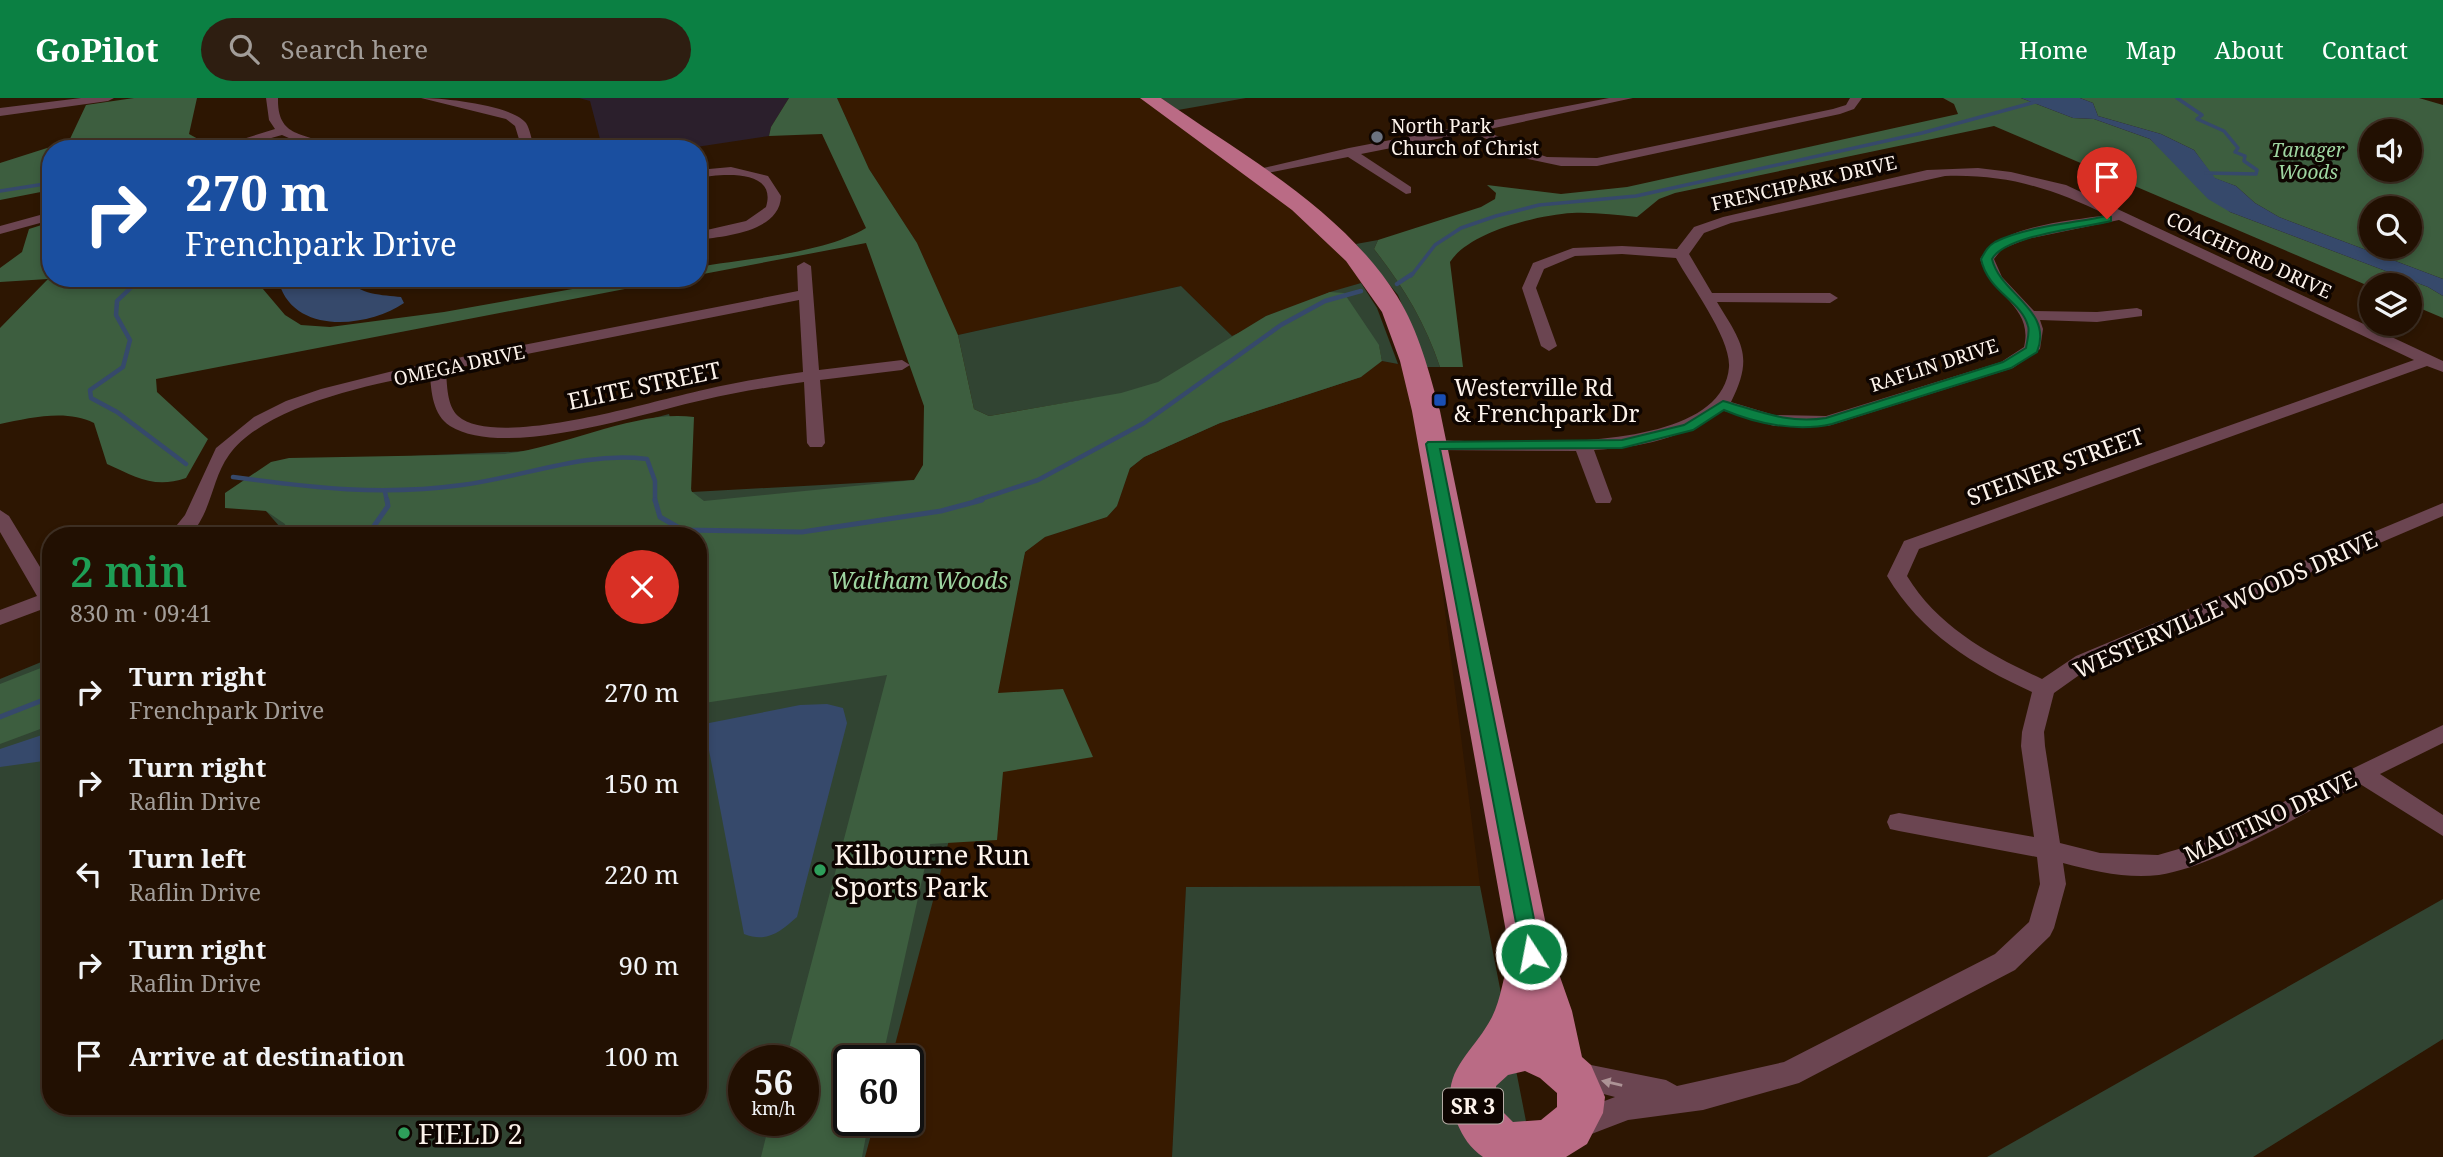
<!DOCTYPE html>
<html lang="en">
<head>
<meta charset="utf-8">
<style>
  :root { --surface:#221002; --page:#2e1e11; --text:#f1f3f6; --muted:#a29d99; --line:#3f3024; --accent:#0b8043 }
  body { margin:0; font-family:"Noto Serif",serif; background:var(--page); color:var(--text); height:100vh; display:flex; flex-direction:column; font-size:26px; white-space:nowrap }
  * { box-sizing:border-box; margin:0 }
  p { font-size:23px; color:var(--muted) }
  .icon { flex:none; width:38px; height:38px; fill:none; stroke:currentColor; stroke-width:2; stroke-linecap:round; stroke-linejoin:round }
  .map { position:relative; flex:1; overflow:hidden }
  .drawer { position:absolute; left:42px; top:429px; width:665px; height:588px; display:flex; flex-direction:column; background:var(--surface); border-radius:28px; box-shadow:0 4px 10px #0003,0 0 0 2px var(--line) }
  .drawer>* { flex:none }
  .hud { position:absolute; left:42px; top:42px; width:665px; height:147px; border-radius:28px; box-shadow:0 4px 10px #0003,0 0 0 2px var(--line); background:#1a4fa0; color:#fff; overflow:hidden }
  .fabs { position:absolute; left:2359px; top:21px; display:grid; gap:14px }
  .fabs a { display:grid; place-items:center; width:63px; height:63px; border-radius:50%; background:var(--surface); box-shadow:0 4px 10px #0003,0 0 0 2px var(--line); font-size:35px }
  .speed { position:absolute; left:728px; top:947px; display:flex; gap:14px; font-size:35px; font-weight:700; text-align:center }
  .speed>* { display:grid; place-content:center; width:91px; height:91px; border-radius:50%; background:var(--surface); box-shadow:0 4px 10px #0003,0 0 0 2px var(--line); line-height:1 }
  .speed small { font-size:18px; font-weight:400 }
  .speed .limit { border:4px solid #111; border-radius:10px; background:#fff; color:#111 }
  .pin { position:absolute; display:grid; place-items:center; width:60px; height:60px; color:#fff; margin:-72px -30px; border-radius:50% 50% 50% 0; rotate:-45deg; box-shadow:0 0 7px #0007 }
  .pin .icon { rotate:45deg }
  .me { position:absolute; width:77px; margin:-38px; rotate:349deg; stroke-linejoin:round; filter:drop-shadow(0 0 5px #0008) }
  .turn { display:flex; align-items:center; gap:24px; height:147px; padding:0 28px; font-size:32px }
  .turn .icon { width:91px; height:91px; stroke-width:2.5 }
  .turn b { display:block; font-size:49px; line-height:60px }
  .round { display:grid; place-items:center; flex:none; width:74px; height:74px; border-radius:37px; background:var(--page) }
  .head { display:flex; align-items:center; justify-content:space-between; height:119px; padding:0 28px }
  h1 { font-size:42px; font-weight:600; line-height:52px; color:#1e9e55 }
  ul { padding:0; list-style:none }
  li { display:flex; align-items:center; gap:21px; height:91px; padding:0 28px }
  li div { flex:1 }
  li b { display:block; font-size:26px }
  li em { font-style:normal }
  header { display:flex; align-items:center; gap:42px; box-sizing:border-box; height:98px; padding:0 35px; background:var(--accent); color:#fff }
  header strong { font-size:33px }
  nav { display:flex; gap:38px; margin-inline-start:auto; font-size:24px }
  .search { width:490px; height:63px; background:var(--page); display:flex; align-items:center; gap:18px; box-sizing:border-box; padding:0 24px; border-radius:38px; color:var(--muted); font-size:26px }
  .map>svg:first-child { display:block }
</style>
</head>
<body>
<header>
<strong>GoPilot</strong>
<div class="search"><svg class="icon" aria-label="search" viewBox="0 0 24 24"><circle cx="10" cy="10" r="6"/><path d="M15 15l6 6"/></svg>Search here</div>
<nav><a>Home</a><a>Map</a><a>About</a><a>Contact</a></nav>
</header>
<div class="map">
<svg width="2443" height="1059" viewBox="0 0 2443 1059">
  <rect width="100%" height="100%" fill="#2d1602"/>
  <path fill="#371a00" d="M837,0H1161L1326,120L1384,177L1266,218L1233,239L1181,188L958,237L917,145L869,71Z
    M1382,263L1414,269L1480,788L1186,789L1172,1059H862L869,1022H908V962H882L930,745L998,595L1025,454L1045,439L1107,419L1117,408L1130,370L1144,359L1220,325L1361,279Z"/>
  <path fill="#2b1f2c" d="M579,0H789L771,29L769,38L683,51H568L601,45L590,3Z"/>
  <path fill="#314432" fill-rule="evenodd" d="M1161,0H1246L1178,12Z
    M1378,142L1374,151C1403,188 1425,224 1440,269H1427L1398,197L1356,146Z
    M1361,185L1377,210L1398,266L1382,263L1379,248L1361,279L1220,325L1144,359L1025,454L891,962H849V1022H875L865,1059H0V581L51,560V1008H698V438L287,437L266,413L271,364L530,353L669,316L692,394L914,382L1094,300L989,318L974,311L958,237L1181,188L1232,238L1330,194ZM744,962H803V1022H744Z
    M1480,788L1533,1059H1172L1186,789Z
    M2443,801V941L2253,1059H1987Z"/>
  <path fill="#3d5e3f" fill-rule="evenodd" d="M134,0H197L189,36L209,47L200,51H51V92L0,102V65L69,43L86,7Z
    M789,0H837L869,71L917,145L958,237L974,311L989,318L1121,295L1158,284L1266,218L1330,194L1344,195L1379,247L1382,263L1361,279L1220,325L1144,359L1130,370L1117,408L1107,419L1045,439L1025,454L998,595L1063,591L1093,659L1003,674L997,742L930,746L882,962H849V1022H869L862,1059H761L770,1022H803V962H786L887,577L698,606V438L287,437L285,426L266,413L225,410V395L271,364L289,360L505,356C564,349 638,311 694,319L691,393L704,403L914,382L923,367L924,308L866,145L698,177V169C748,160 823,156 866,130L822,36L769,38L771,29Z
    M1943,0H2021L2073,20L2094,21L2150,41L2230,114L2428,189L2443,198V220L2410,206V187L2371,189L1994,28L1675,95L1659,101L1637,119C1616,117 1594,114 1572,115C1538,117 1469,134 1450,164L1463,269H1440C1425,224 1403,188 1374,151L1378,142L1481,109L1495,101L1496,95L1487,87L1561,96L1627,89L1958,16L1954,6Z
    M2080,0H2419L2443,7V181L2279,119L2255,105L2236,88L2214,80L2194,52L2161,36L2098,18L2093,5ZM2371,33H2410V72H2371ZM2371,110H2410V149H2371Z
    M51,124V180H248L257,184L285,217L301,227L330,229L444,214L634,180H682L156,281L157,294L208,341L186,380C154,391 136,379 107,366L94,325C66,311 30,320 0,326V230L48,181L0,184V170L22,154L29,131Z
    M51,566V627L0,646V586Z"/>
  <path fill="#36496b" d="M2021,0H2080L2093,5L2098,18L2161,36L2194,52L2215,80L2236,88L2255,105L2279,119L2443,181V198L2428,189L2230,114L2208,101L2150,41L2094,21L2073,20Z
    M271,180H347C358,197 383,197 401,199L404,205C369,229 295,238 279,185Z
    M827,606L843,610L847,625L797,819C780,834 767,845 744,836L704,626L800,607Z
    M51,634V662L0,669V651Z"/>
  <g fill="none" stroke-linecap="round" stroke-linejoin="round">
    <path stroke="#36496b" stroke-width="3.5" d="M2177,0L2202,17L2197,21L2224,33L2238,50L2235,54L2245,58L2244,63L2257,72L2256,76L2206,75
      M0,93L51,85
      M1411,178L1435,147L1461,130L1496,118L1539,107L1636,98L1922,35L2039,3"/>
    <path stroke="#36496b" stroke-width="4.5" d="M141,180L117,203L116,217L130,242L123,269L90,292L91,300L117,314L186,366
      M1397,186L1412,176
      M233,379C313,390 381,398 462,387C525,379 583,353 647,361L655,383V403
      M385,394L387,403
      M975,403L1038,382L1144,325L1281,227L1325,203L1361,193"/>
    <path stroke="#36496b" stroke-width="5" d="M655,402L660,419L683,432L802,434L941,413L982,402
      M367,438L388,408L387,402
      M0,619L51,599"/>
    <path fill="#6b4551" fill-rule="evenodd" d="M81,0H114L108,3L0,18V10Z
      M266,0H278C277,44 309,32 334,51H314L282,37L232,51H211L275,31L269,22Z
      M421,0C444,0 512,7 526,25C530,31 532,43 534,51H522L515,28L506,21Z
      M1609,0H1633L1485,32L1523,51L1547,59L1597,60L1833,11L1846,7L1850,0H1862L1854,11L1840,16L1597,68H1561L1528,61L1472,34L1361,56L1411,89V95L1406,96L1348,59L1252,78L1246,74L1349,50Z
      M731,69L768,78L781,98C780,134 725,138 698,142V134L746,123L766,109C778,70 720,76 698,80V72Z
      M1978,70L2011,74L2066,87L2443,263V274L2427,268L1919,451L1907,478C1938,529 1990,557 2042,581L2076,558L2443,405V418L2092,568L2054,595L2044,634L2045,648L2060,745L2100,755L2158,757L2196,746L2443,627V645L2380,676L2443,717V738L2360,686C2305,714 2218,768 2159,777C2127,781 2093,773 2063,765L2066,786L2054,830L2050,838L2015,872L1799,985L1703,1012L1628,1022L1581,1040L1570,1036L1566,1026L1570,1016L1615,999L1561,985L1556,976L1561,967L1571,963L1666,982L1677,988L1784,964L1995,856L2029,824L2040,786L2037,759L1899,733L1890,731L1887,724L1890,717L1899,715L2034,739L2021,648L2022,634L2032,594C1973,567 1921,535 1887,478L1904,443L2414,262L2119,122L2027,141L2002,151L1994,161L2002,179L2034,213L2097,214L2137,210L2142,212V218L2097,224L2040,222L2043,231L2040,251L2013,270L1828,328H1774L1721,312C1685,340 1639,350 1594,352L1612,401L1610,405H1596L1594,401L1576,353L1432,352L1423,347L1432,342C1496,343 1722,362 1729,269C1731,240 1690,186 1676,160L1622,156L1575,158L1544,171L1536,190L1557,248L1549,253L1541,248L1522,190L1533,165L1573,150L1622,148L1677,151L1694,129L1723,119L1927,72ZM1945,78C2007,76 2051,90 2107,117C2070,123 2000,127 1980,161C1991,198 2034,208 2024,249L2001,264L1826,318L1774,317L1731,304C1754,258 1742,245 1717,204L1830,205L1838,200L1830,195H1712L1689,156L1704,135L1731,125Z
      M51,114V122L0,136V128Z
      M804,164L811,168L819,272L902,262L910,267L902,272L820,282L825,345L822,349H810L807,345L804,284C770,289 736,294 703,302C643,315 505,362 450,328C433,317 431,294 430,275C373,286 265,307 229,357C211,382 212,415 189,438H168L185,417L216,350L254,319L286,303L321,291L401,271L798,193L797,168ZM799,202L803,274C769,279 736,284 703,292C655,302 497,352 458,318C447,308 447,287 446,272Z
      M391,180H475C462,191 404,191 391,180Z
      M0,412L9,418L51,487V508L0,527V512L37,498L0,434Z"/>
    <path fill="#ba6b85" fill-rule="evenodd" d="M1140,0H1161C1244,58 1342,111 1397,198C1419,233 1429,274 1440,313L1552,856L1572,913L1582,959L1591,967L1605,999L1603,1015L1587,1046L1566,1059H1483C1470,1050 1463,1039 1457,1025C1435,975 1472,958 1492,919C1501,901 1504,876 1510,856L1412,313L1400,263L1382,214L1346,163L1292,112ZM1525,973L1540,980L1557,995V1009L1541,1022L1513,1024L1498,1009L1496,988L1508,977Z"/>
  </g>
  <defs><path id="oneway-solid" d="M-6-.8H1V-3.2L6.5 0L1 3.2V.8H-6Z" transform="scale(1.75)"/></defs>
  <use fill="#ad9396" href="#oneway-solid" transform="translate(1612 985) rotate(-167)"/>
  <path fill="#0b8043" stroke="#07532c" stroke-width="2" d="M2107,118L2111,119V123C2083,130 2005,137 1992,161C2000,196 2054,212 2037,254L2011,270L1832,326C1797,334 1757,326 1724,312L1693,332L1622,350L1440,351L1541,856L1538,862L1531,865L1523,862L1426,346L1428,344L1622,342L1684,327L1723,303C1759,313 1787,326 1826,320L2003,264L2026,250C2027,243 2030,234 2028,228C2021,202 1988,194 1981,161C1985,154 1988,148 1995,144C2024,129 2074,125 2107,118Z"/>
  <circle fill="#6b7280" stroke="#0e0501" stroke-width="2.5" cx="1377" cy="39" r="7"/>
  <rect fill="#1a4fb4" stroke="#0e0501" stroke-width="2.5" x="1433" y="295" width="14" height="14" rx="3.5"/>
  <g fill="#2e9e5b" stroke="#0e0501" stroke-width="2.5">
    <circle cx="820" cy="772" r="7"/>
    <circle cx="404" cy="1035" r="7"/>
  </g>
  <g text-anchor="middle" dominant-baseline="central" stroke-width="7" stroke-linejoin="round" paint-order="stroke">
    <g font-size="19" fill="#fdf3eb" stroke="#0e0501" text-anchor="start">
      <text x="1391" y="28">North Park<tspan x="1391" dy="22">Church of Christ</tspan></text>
    </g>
    <g font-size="19" font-style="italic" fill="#9ed5a0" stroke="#0e0501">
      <text x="2308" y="52">Tanager<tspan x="2308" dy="22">Woods</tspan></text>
    </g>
    <g font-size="19" fill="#fdf3eb" stroke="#0e0501">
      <text transform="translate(1804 85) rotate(-13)">FRENCHPARK DRIVE</text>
      <text transform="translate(2249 157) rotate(25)">COACHFORD DRIVE</text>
      <text transform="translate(459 267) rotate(-12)">OMEGA DRIVE</text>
      <text transform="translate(1934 267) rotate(-18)">RAFLIN DRIVE</text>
    </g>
    <rect fill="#0e0501" stroke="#b5aca5" stroke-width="2" x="1443" y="990.5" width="60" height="35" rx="5"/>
    <g font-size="21" font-weight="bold" fill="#fdf3eb">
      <text x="1473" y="1008">SR 3</text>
    </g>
    <g font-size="23" fill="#fdf3eb" stroke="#0e0501">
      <text transform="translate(644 287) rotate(-12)">ELITE STREET</text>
      <text transform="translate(2055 368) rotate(-20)">STEINER STREET</text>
      <text transform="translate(2225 506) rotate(-24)">WESTERVILLE WOODS DRIVE</text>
      <text transform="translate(2270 718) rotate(-25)">MAUTINO DRIVE</text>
    </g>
    <g font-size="23" fill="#fdf3eb" stroke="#0e0501" text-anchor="start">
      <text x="1454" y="289">Westerville Rd<tspan x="1454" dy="26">&amp; Frenchpark Dr</tspan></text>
    </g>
    <g font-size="23" font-style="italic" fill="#9ed5a0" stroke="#0e0501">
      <text x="919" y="482">Waltham Woods</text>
    </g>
    <g font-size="28" fill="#fdf3eb" stroke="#0e0501" text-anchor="start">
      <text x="834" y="756">Kilbourne Run<tspan x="834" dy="32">Sports Park</tspan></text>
      <text x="418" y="1035">FIELD 2</text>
    </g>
  </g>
</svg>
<div class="fabs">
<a><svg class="icon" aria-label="sound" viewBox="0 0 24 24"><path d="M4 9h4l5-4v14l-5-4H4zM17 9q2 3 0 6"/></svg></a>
<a><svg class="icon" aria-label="search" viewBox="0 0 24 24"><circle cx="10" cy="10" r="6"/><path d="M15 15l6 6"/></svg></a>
<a><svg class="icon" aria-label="layers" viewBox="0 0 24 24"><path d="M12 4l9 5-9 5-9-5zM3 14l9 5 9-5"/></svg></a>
</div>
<div class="speed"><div>56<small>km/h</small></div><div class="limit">60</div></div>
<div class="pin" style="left:2107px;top:121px;background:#d93025"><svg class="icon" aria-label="arrive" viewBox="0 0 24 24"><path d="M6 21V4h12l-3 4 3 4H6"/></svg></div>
<svg class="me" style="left:1531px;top:856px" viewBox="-20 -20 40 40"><circle r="17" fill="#0b8043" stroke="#fff" stroke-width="3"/><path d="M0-11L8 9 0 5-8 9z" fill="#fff"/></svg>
<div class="hud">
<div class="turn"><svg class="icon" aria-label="right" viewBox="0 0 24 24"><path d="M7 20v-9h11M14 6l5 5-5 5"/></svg><div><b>270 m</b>Frenchpark Drive</div></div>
</div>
<section class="drawer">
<div class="head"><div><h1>2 min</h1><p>830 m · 09:41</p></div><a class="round" style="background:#d93025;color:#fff"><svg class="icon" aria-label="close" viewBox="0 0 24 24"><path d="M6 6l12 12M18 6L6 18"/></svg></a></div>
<ul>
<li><svg class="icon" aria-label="right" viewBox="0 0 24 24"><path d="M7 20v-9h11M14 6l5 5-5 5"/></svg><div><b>Turn right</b><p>Frenchpark Drive</p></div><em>270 m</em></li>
<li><svg class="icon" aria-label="right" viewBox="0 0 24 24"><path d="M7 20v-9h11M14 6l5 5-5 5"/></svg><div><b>Turn right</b><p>Raflin Drive</p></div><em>150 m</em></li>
<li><svg class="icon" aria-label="left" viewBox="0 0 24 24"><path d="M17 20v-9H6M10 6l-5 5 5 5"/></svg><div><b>Turn left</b><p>Raflin Drive</p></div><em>220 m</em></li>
<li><svg class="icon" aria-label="right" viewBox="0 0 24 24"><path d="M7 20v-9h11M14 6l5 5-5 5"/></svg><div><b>Turn right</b><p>Raflin Drive</p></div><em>90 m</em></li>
<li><svg class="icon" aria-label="arrive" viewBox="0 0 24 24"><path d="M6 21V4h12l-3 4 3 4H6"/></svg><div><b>Arrive at destination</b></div><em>100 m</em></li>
</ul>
</section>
</div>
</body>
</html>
